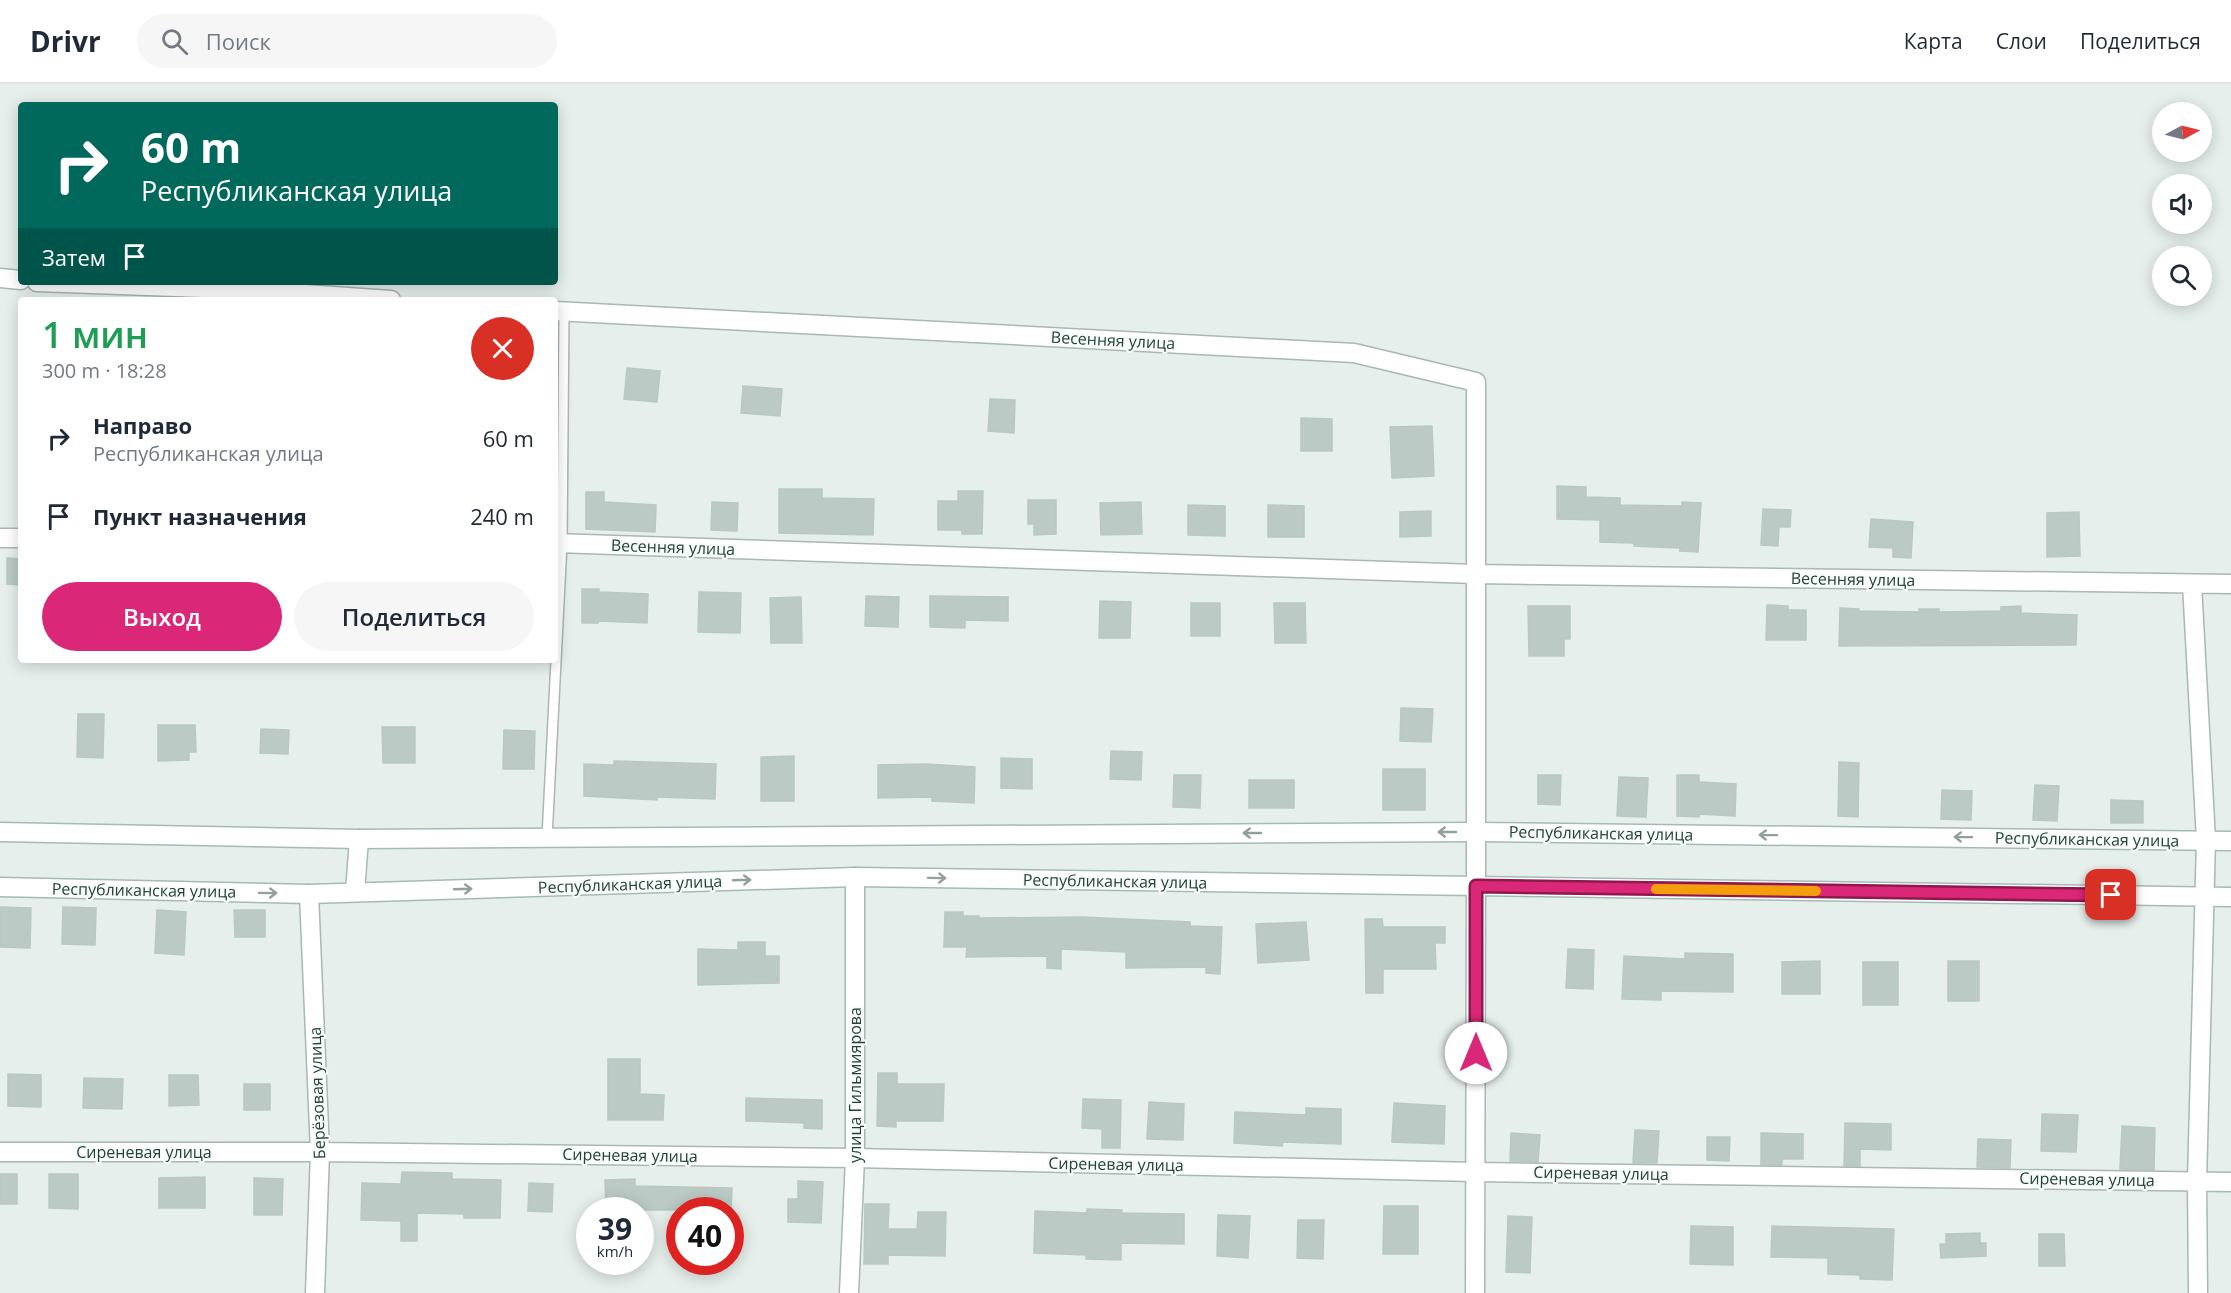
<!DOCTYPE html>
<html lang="ru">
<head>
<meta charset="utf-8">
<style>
  :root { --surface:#fff; --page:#f6f6f7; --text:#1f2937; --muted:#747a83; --line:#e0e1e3; --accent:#db2777 }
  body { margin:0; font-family:"Open Sans",sans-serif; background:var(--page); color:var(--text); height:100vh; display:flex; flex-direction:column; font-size:22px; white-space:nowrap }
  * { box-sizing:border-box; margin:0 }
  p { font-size:20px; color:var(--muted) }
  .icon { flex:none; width:33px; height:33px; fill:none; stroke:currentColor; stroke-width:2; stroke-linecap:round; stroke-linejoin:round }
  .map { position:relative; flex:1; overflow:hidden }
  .details { position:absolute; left:18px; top:213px; width:540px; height:366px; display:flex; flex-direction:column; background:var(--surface); border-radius:6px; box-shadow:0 3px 15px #0003 }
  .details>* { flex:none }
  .guide { position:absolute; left:18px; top:18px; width:540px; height:183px; border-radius:6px; box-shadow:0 3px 15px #0003; background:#00695c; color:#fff; overflow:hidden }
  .needle { width:39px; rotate:83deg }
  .controls { position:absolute; left:2152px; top:18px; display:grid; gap:12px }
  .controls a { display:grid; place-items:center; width:60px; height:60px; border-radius:50%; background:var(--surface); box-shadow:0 3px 15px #0003; font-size:30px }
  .speed { position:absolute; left:576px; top:1113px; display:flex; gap:12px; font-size:30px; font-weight:700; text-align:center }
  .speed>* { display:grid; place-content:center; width:78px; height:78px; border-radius:50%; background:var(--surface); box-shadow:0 3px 15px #0003; line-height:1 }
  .speed small { font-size:15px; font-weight:400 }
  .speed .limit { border:9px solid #d22; background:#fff; color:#111 }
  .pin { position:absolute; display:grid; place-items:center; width:51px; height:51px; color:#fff; margin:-26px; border-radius:12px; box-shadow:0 3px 9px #0006 }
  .me { position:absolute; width:66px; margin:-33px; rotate:0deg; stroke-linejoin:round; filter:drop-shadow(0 0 4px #0008) }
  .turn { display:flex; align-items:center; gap:21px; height:126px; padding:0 24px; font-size:27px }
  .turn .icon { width:78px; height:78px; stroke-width:2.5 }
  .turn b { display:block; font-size:42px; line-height:51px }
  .then { display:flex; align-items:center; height:57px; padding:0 24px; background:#0003; gap:12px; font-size:22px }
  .round { display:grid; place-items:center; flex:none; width:63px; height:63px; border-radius:32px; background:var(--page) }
  .headline { display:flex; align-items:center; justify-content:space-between; height:102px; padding:0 24px }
  h1 { font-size:36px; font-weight:600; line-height:45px; color:#1e9e55 }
  .action { display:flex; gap:12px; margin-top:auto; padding:12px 24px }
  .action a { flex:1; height:69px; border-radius:36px; background:var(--accent); color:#fff; font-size:24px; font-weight:600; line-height:69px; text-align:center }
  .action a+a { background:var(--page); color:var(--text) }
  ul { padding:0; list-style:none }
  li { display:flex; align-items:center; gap:18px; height:78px; padding:0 24px }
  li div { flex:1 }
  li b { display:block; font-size:22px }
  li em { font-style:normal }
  header { display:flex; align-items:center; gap:36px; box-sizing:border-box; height:84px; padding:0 30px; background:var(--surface); border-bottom:2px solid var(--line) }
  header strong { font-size:28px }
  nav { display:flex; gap:33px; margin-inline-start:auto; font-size:21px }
  .search { width:420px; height:54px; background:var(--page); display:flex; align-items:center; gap:15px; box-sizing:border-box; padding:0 21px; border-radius:33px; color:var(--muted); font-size:22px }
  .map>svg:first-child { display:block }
</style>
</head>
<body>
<header>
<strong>Drivr</strong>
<div class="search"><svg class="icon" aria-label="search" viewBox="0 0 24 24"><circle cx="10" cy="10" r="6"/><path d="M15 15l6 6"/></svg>Поиск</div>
<nav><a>Карта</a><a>Слои</a><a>Поделиться</a></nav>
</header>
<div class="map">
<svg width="2231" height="1209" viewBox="0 0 2231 1209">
  <rect width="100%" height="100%" fill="#e6efeb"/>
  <path fill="#bbcac4" stroke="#b8c9c2" stroke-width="1.5" d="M627,284L660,287L657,318L624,315Z
    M743,302L782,305L780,332L741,329Z
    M990,315L1015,316L1014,349L988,347Z
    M1301,334L1332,335V367H1301Z
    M1432,342L1434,392L1392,394L1390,343Z
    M1557,402L1586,403V413L1620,414V421L1682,422V418L1701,419L1698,468L1680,467V464L1634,462V459L1600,458V436L1557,435Z
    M779,405H822V414L874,415L873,451L779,449Z
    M958,407H983L982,450H962V446H938V417H958Z
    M586,408H604V418L656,421L655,448L586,445Z
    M1028,416H1056V450L1034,451V440H1028Z
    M712,418L738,419L737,447L711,446Z
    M1141,418L1142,450L1101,451L1100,419Z
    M1188,421L1225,422V452L1188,451Z
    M1268,421L1304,422V453H1268Z
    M1763,425L1791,426L1790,443H1779L1778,462L1761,461Z
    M1431,427V452L1400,453V428Z
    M2079,428L2080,472L2047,473V429Z
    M1871,435L1913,438L1911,474L1893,473V464L1869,463Z
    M7,474L21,475V501L7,500Z
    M582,505H599V508L648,510L647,539L598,537V539H582Z
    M699,508L741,509L740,549L698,548Z
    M866,512L899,513L898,543L865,542Z
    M930,512L1008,513V537L965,536V544L930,543Z
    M801,513L802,559H771L770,514Z
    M1100,517L1131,518L1130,554H1099Z
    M1191,519H1220V552H1191Z
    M1274,519H1305L1306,559H1275Z
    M1767,521L1788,522V526H1806V556H1766Z
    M1528,522H1570V555H1564V572H1529Z
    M2021,522V529L2077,531L2076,561L1839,562L1840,524L1859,525V527L1919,528V525H1939V528L2001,527V523Z
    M1401,624L1433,625L1431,658L1400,657Z
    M78,630H104L103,674L77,673Z
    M158,641H195L196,668H189V676L158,677Z
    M382,643H415V679H383Z
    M261,645L289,646L288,670L260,669Z
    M504,646L535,647L534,685H503Z
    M1111,667L1142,668L1141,696L1110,695Z
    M794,672V717H761V673Z
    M1001,674L1032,675V705L1001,704Z
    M614,677L716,680L715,715L657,713V716L584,712V680L614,681Z
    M1839,678L1859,679L1858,733L1838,732Z
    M925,680L975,683L974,719L932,717V713L878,714V681Z
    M1383,685H1425V726H1383Z
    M1174,691H1201L1200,724L1173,723Z
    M1538,691H1561L1560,721L1538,720Z
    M1677,691H1699V698L1736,700L1735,732L1699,730V733L1677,732Z
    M1619,693L1648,694L1646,733L1617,732Z
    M1249,696H1294V724H1249Z
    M2035,701L2059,702L2057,737L2033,736Z
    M1942,706L1972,707L1971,736L1941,735Z
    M2111,716L2143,717V739H2111Z
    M0,823L31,824L30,864L0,863Z
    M63,823L96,824L95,861L62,860Z
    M157,826L186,828L184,871L155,869Z
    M234,826H265V853H235Z
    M945,828H963V832H979V834L1081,833L1190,838V842L1222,843L1220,890L1206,889V883L1126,884V868L1061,865V885L1047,884V872L966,873L967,863H944Z
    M1365,835H1382L1383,843H1445V859H1435L1436,885H1383V909H1366Z
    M1306,838L1309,876L1258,879L1256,840Z
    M738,858H765V872H779V899L698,901V865L738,866Z
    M1568,865L1594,866L1593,905L1566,904Z
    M1685,869L1733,870V908L1661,907V916L1622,915L1624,872L1685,875Z
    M1820,877V910H1782V878Z
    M1948,877H1979V917H1948Z
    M1863,878H1898V921H1863Z
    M608,975H640V1010L664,1011L663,1036H608Z
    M878,989H897V1000H944L943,1037H896V1043L877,1042Z
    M8,990L41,991V1023L8,1022Z
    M169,991H198L199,1021L169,1022Z
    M84,994L123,995L122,1025L83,1024Z
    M244,1000H270V1026H244Z
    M746,1014L822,1016V1045L804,1044V1039L746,1037Z
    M1083,1015L1121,1016L1120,1064H1102V1045L1082,1044Z
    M1149,1018L1184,1020L1183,1056L1147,1055Z
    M1394,1019L1445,1022L1444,1060L1392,1058Z
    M1306,1024L1341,1025V1060L1283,1058L1282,1062L1234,1059L1235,1028L1306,1031Z
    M2042,1030L2078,1031L2076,1068L2041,1067Z
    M1845,1039L1891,1040V1066L1860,1065V1082H1844Z
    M2122,1042L2155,1044L2154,1086L2120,1085Z
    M1635,1046L1659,1047L1657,1079H1633Z
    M1511,1049L1540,1051L1538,1078L1510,1077Z
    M1761,1049L1803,1050V1075H1782V1081H1761Z
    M1707,1053H1730L1729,1077L1707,1076Z
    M1978,1055L2011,1056L2010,1084L1977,1083Z
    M402,1088L452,1089V1095L501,1096L500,1134H464V1130L417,1129V1157H401V1137L361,1136L362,1099L401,1100Z
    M0,1090H17V1120H0Z
    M49,1090H78V1125L49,1124Z
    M205,1093V1124H159V1094Z
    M254,1094L283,1095L282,1131H254Z
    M635,1095V1102L732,1104L731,1126H606L605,1096Z
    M798,1097L823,1098L821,1139L788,1138V1115H798Z
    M529,1099L553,1100L552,1128L528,1127Z
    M865,1120H889L888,1145H917L918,1128H946L945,1172L888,1171V1180H864Z
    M1384,1122H1418V1170H1383Z
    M1087,1125L1122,1126V1129L1184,1130V1160L1121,1159V1176L1086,1175V1171L1034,1169L1035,1127L1087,1129Z
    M1218,1131L1250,1132L1248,1174L1217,1172Z
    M1508,1132L1532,1133L1530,1189L1506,1188Z
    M1298,1136H1324L1323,1175L1297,1174Z
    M1691,1142L1733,1143V1181L1690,1180Z
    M1772,1142L1894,1145L1892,1196L1860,1195V1191L1828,1190V1174L1771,1173Z
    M1980,1149V1159H1986V1172L1941,1174L1940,1160H1946V1150Z
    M2039,1150H2064L2065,1182H2039Z"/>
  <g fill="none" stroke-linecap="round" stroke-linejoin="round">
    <defs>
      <path id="lane" d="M547,754L562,459L564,227"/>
      <path id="street" d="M0,194L21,196
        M37,198L231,205L391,216
        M555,227L1354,269L1476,298V802
        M0,454H21
        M555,459L1475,490L2231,500
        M2192,500L2206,756L2197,1097L2198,1209
        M355,808L359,755
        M309,810L320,1068L315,1209
        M0,1068H320L855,1074L1475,1088L2231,1098
        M849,1209L855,1074V793"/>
      <path id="secondary" d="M0,748L359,755L1475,748L2231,757
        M0,803L309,810L855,793L2231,813
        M1475,1209L1476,802"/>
    </defs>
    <use href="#lane" stroke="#a8b8b2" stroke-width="12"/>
    <use href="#street" stroke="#a8b8b2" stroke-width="21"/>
    <use href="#secondary" stroke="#a4bbb3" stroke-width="21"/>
    <use href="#lane" stroke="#fff" stroke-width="9"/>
    <use href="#street" stroke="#fff" stroke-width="18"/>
    <use href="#secondary" stroke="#fff" stroke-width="18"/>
  </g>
  <defs><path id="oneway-shaft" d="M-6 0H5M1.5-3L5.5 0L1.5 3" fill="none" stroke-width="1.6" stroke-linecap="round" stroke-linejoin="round" transform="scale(1.5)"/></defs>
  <g stroke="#92a09c">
    <use href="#oneway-shaft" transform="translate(1447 748) rotate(180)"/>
    <use href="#oneway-shaft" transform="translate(1252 749) rotate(180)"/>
    <use href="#oneway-shaft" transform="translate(1768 751) rotate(-179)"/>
    <use href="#oneway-shaft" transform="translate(1963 753) rotate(-179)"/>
    <use href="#oneway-shaft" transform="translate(937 794) rotate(1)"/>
    <use href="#oneway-shaft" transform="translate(742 796) rotate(-2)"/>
    <use href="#oneway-shaft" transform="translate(463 805) rotate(-2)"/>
    <use href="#oneway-shaft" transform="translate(268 809) rotate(1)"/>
  </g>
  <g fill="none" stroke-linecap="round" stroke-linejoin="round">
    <defs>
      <path id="route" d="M1476,969V802L2111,811"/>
    </defs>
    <use href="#route" stroke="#8e194d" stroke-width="15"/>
    <use href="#route" stroke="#db2777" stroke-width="10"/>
    <path stroke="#f59e0b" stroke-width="10" d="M1656,805L1816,807"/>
  </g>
  <g text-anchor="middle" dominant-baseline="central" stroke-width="4.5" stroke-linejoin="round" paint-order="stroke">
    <g font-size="16" fill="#24423a" stroke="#f7fbf9">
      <text transform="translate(1113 256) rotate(3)">Весенняя улица</text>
      <text transform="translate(673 463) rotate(2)">Весенняя улица</text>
      <text transform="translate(1853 495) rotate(1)">Весенняя улица</text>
      <text transform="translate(1601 749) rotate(1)">Республиканская улица</text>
      <text transform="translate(2087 755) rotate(1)">Республиканская улица</text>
      <text transform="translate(1115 797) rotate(1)">Республиканская улица</text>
      <text transform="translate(630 800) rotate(-2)">Республиканская улица</text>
      <text transform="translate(144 806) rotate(1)">Республиканская улица</text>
      <text transform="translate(855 1001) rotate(-90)">улица Гильмиярова</text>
      <text transform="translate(317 1009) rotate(-92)">Берёзовая улица</text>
      <text x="144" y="1068">Сиреневая улица</text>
      <text transform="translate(630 1071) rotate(1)">Сиреневая улица</text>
      <text transform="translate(1116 1080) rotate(1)">Сиреневая улица</text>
      <text transform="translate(1601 1089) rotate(1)">Сиреневая улица</text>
      <text transform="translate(2087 1095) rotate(1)">Сиреневая улица</text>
    </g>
  </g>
</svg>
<div class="controls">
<a><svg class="needle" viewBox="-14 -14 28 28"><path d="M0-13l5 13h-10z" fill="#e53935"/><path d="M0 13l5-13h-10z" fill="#747a83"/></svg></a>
<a><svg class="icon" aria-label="sound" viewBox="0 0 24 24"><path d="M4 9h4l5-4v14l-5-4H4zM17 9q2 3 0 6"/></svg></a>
<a><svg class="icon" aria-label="search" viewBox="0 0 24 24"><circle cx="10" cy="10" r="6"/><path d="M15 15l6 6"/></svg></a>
</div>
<div class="speed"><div>39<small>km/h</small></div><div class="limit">40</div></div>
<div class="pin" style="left:2111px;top:811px;background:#d93025"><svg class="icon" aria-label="arrive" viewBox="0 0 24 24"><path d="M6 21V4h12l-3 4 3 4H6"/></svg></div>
<svg class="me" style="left:1476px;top:969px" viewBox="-20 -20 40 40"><circle r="19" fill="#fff"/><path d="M0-13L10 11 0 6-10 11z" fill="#db2777"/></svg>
<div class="guide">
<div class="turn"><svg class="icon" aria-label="right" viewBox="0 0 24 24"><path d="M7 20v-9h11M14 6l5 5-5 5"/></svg><div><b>60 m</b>Республиканская улица</div></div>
<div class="then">Затем<svg class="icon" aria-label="arrive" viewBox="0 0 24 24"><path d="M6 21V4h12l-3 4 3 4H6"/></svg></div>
</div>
<section class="details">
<div class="headline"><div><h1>1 мин</h1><p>300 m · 18:28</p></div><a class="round" style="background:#d93025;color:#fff"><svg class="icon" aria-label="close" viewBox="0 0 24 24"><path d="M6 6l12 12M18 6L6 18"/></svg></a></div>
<ul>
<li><svg class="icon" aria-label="right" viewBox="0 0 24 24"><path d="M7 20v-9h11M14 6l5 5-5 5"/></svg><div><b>Направо</b><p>Республиканская улица</p></div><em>60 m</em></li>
<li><svg class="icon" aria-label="arrive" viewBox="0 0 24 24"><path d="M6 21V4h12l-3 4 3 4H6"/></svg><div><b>Пункт назначения</b></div><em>240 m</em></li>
</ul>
<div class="action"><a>Выход</a><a>Поделиться</a></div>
</section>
</div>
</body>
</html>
